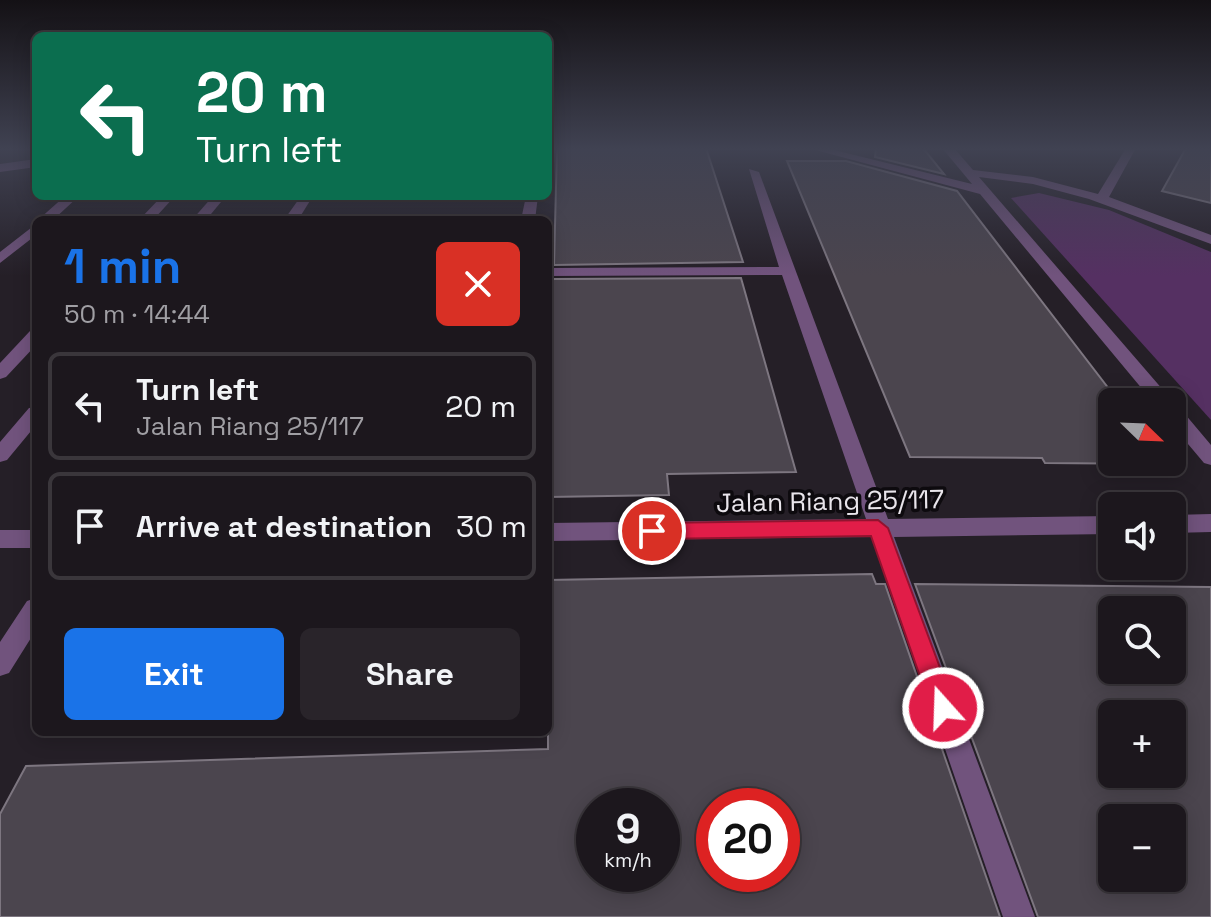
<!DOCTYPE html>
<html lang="en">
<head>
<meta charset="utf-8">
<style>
  :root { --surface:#1c171d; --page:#29242a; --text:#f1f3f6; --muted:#a09fa4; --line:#3a363b; --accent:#1a73e8 }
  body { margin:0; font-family:"Space Grotesk",sans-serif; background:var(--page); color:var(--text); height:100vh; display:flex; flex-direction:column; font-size:30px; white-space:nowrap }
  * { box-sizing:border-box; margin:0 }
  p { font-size:26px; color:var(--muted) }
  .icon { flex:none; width:44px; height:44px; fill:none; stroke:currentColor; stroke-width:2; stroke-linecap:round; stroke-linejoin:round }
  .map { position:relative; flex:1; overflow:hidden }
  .side { position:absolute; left:32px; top:216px; width:520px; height:520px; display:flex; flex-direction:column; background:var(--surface); border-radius:12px; box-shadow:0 4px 20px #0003,0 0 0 2px var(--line) }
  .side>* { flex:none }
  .guide { position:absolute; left:32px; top:32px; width:520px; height:168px; border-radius:12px; box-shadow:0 4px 20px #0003,0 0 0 2px var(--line); background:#0b6e4f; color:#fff; overflow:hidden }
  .needle { width:52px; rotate:113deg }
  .buttons { position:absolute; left:1098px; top:388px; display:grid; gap:16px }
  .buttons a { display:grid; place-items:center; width:88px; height:88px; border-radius:12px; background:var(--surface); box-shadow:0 4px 20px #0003,0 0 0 2px var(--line); font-size:40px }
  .speed { position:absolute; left:576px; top:788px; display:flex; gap:16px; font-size:40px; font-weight:700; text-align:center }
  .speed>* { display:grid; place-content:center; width:104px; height:104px; border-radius:50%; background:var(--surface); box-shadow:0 4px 20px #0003,0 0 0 2px var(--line); line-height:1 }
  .speed small { font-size:20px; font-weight:400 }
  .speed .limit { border:12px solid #d22; background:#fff; color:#111 }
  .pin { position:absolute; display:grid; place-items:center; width:68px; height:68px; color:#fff; margin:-34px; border:4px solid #fff; border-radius:50%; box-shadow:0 2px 8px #0007 }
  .me { position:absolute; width:88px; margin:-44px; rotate:340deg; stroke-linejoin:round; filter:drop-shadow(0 0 6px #0008) }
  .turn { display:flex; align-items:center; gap:28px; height:168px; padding:0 32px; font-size:36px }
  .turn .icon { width:104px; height:104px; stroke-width:2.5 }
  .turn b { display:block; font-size:56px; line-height:68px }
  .round { display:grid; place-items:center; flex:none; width:84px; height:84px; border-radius:12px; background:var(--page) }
  .head { display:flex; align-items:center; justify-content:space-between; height:136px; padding:0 32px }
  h1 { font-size:48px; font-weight:700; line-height:60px; color:var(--accent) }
  .primary-button { display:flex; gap:16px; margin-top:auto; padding:16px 32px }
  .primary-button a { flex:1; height:92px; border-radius:12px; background:var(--accent); color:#fff; font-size:32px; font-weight:700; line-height:92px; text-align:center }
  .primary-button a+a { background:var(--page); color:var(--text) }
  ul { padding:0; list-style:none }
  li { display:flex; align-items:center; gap:24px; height:108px; margin:0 16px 12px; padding:0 16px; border:4px solid var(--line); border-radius:12px }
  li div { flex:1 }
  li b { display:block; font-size:30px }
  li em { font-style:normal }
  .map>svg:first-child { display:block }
</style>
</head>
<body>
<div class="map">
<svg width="1211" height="917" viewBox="0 0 1211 917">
  <rect width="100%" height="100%" fill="#251f27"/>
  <path fill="#553062" d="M1039,193L1109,210L1211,252V420L1011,198Z"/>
  <path fill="#4b454e" stroke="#7d7680" stroke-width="2" fill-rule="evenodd" d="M557,148H706L743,262L554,265Z
    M876,148H923L944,174L875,157Z
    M1186,148H1211V203L1162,191Z
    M787,161H846L957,191L1119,402H1112V462L1166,464L1045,463L1042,458L910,457Z
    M741,278L796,472L667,474L669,495L548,497L550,282L554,279Z
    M872,574L876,584H885L1000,917H0V814L26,766L548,749V580ZM594,806H662V874H594ZM714,806H782V874H714Z
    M915,584L1211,587V917H1038ZM1112,610H1172V670H1112ZM1112,714H1172V774H1112ZM1112,818H1172V878H1112Z"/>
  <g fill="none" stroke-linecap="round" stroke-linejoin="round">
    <path fill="#71537d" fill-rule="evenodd" d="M808,148H826L972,184L942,148H954L973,170L1033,177L1098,194L1126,148H1136L1109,197L1211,235V244L1089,199L1033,184L979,177L1170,398L1172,402H1153L980,194Z
      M36,159V167L0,172V164Z
      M749,169L759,172L888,519L1112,516V534L894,537L1035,917H1003L872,537L548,541V523L866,519L782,275L548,276V268L779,267Z
      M65,196H79L53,220H38Z
      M162,196H175L153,220H139Z
      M213,196H226L206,220H192Z
      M301,196H313L298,220H284Z
      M526,196H538L535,220H521Z
      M36,224V235L0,263V252Z
      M36,330V345L6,377L0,379V363L30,331Z
      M1172,406L1179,407L1211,445V465L1204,463L1172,425Z
      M36,407V425L7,460L0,462V442L29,408Z
      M1211,514V532L1172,533V515Z
      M0,530H36V548H0Z
      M36,598V630L9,673L0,676V642L27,601Z"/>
  </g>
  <linearGradient id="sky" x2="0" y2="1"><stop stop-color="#141115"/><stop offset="0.54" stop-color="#404252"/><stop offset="1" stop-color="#404252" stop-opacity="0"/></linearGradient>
  <rect width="1211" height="276" fill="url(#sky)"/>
  <path fill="#e11d48" stroke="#92132f" stroke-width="2" d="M878,520L888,528L955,708L952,716L943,720L935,716L931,708L871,536L652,539L642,531L652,523Z"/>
  <g text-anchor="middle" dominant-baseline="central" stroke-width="7" stroke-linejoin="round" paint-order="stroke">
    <g font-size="26" fill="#e9e5eb" stroke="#0d0a0e">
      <text transform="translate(830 501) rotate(-1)">Jalan Riang 25/117</text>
    </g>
  </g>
</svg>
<div class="buttons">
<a><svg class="needle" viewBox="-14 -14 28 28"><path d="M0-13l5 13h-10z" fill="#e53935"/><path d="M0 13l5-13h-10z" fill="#a09fa4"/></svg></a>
<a><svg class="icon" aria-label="sound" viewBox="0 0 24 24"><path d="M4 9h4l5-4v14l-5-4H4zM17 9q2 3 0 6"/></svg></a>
<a><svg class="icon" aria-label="search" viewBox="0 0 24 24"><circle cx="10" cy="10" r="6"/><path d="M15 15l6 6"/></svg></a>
<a>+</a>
<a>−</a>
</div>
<div class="speed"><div>9<small>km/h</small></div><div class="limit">20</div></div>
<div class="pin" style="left:652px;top:531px;background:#d93025"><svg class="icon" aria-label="arrive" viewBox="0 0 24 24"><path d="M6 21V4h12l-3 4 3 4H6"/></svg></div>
<svg class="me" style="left:943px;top:708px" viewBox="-20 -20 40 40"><circle r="17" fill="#e11d48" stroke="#fff" stroke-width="3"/><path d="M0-11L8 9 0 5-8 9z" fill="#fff"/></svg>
<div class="guide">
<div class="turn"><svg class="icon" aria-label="left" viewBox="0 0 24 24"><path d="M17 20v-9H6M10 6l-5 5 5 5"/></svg><div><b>20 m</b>Turn left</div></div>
</div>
<section class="side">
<div class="head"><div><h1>1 min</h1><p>50 m · 14:44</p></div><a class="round" style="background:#d93025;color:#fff"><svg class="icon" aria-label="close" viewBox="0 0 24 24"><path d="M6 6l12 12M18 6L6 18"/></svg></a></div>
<ul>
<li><svg class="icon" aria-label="left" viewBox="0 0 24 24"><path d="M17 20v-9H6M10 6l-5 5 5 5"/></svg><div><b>Turn left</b><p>Jalan Riang 25/117</p></div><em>20 m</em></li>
<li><svg class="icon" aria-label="arrive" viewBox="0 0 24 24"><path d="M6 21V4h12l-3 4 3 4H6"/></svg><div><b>Arrive at destination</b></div><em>30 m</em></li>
</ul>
<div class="primary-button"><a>Exit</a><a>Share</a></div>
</section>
</div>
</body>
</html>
